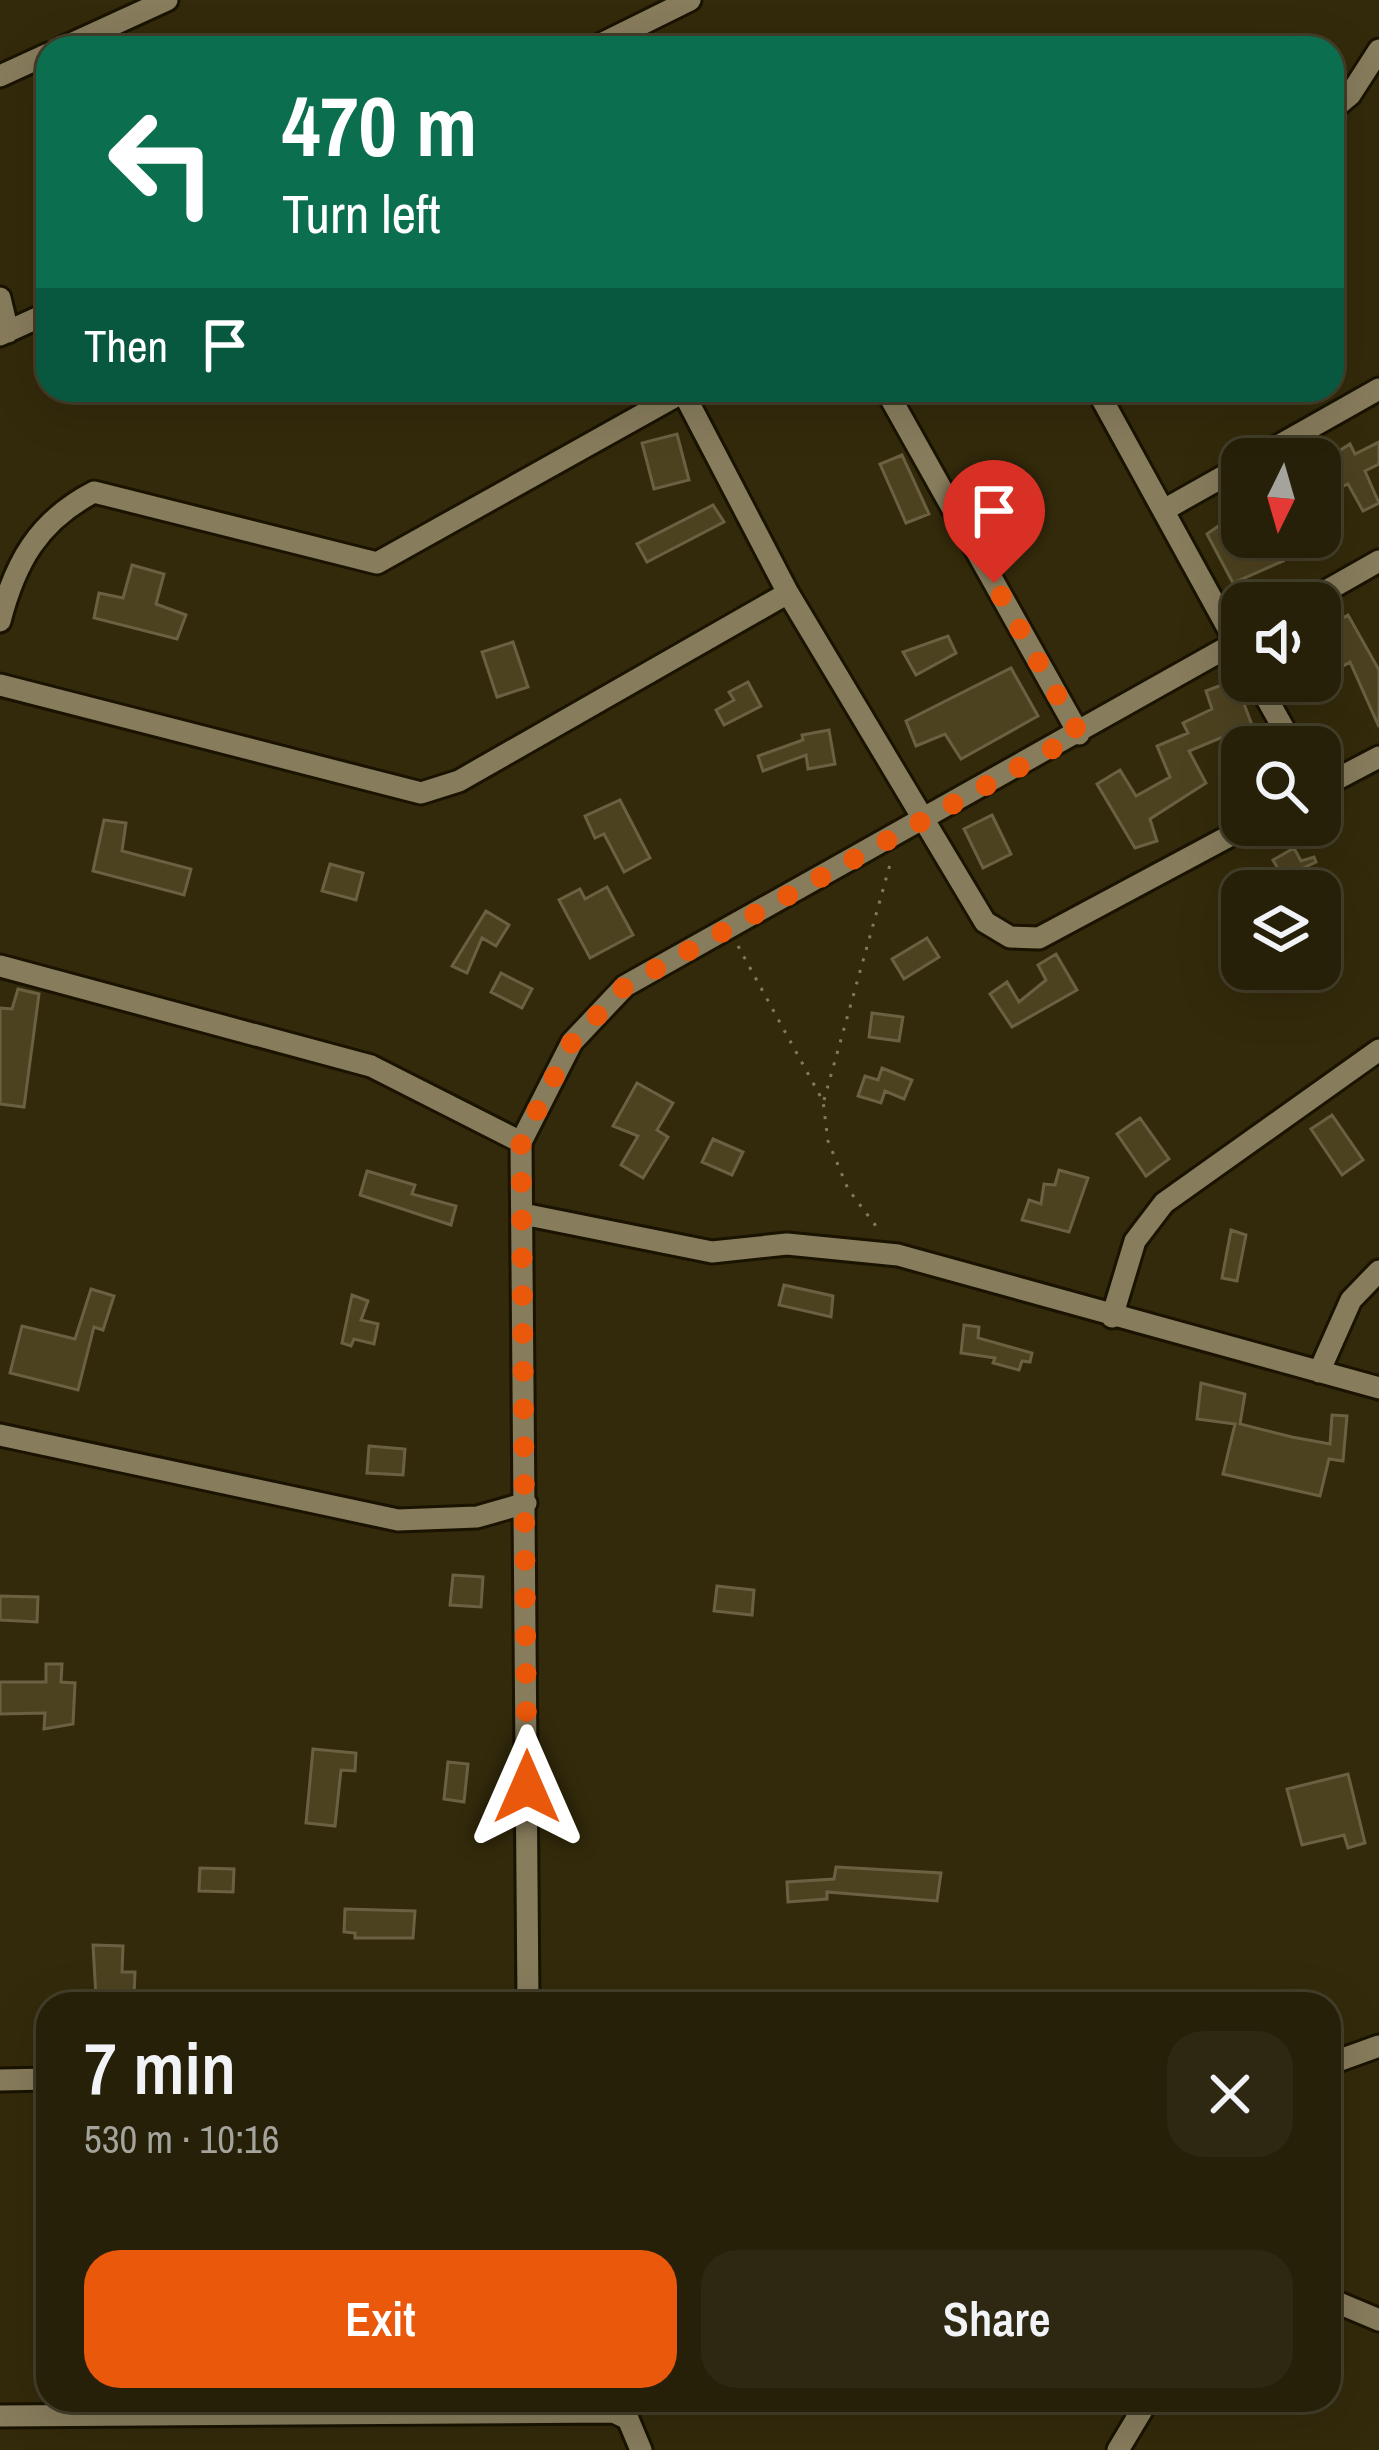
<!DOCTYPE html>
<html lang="en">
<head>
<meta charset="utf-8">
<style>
  :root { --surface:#262008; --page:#2e2812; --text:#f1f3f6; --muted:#a4a39c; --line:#423e29; --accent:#ea580c }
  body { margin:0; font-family:"Archivo Narrow",sans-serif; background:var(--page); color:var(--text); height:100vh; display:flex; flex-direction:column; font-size:45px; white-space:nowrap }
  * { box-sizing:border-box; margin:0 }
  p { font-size:39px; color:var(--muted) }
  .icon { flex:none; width:66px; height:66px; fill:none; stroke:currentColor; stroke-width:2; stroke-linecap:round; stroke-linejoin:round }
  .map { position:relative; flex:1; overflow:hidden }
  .drawer { position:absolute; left:36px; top:1992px; width:1305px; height:420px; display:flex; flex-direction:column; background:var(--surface); border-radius:36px; box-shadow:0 12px 48px #0002,0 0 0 3px var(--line) }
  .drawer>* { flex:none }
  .banner { position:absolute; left:36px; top:36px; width:1308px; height:366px; border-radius:36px; box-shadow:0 12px 48px #0002,0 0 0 3px var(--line); background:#0b6e4f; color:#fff; overflow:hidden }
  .needle { width:78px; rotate:185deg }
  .tools { position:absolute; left:1221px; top:438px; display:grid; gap:24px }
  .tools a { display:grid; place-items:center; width:120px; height:120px; border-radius:24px; background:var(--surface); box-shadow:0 12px 48px #0002,0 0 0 3px var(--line); font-size:60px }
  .pin { position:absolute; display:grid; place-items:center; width:102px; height:102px; color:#fff; margin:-123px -51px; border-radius:50% 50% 50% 0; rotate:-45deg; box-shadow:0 0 12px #0007 }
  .pin .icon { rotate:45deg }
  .me { position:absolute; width:132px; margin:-66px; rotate:0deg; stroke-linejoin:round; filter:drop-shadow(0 0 9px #0008) }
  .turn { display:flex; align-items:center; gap:42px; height:252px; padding:0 48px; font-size:54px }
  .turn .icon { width:156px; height:156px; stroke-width:2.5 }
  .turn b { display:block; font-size:84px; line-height:102px }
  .then { display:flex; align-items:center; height:114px; padding:0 48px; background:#0003; gap:24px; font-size:45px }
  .round { display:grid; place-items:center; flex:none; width:126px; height:126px; border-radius:36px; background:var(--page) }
  .head { display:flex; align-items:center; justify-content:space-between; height:204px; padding:0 48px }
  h1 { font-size:72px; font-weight:600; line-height:90px }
  .button { display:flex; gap:24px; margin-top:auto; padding:24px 48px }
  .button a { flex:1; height:138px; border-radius:36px; background:var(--accent); color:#fff; font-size:48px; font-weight:600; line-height:138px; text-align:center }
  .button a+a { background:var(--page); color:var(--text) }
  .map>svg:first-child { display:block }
</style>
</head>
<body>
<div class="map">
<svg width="1379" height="2450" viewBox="0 0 1379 2450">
  <rect width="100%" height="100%" fill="#332a0b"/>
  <path fill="#4d4220" stroke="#6b6142" stroke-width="3" d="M677,434L689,480L654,489L642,443Z
    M1379,442V464L1365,471L1379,503L1363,511L1348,484L1320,497V463L1350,444L1355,454Z
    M902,455L929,514L906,523L880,464Z
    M713,505L724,522L647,562L637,544Z
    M1227,520L1248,550L1268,538L1283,561L1233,583L1207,534Z
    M132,565L164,574L156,604L186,615L177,639L94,618L99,593L123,598Z
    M1348,615L1379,670V727L1350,662L1320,680V631Z
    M948,636L956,653L916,675L903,652Z
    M513,642L528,687L497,697L482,652Z
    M1011,668L1038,716L961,759L945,734L916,746L906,721Z
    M1235,680L1252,725L1189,751L1206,783L1150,819L1157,841L1135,848L1097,784L1120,770L1136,796L1170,777L1157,746L1188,733L1183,723L1212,709L1206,691Z
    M748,682L761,706L724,725L716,710L734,700L729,692Z
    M829,730L835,764L808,769L806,755L763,771L758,756L803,740L802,735Z
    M620,800L650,858L624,872L604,834L595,838L585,816Z
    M992,815L1011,854L983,868L964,829Z
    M104,820L126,823L122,851L191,869L184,895L93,871Z
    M1294,848L1301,861L1314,857L1316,862L1258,889L1254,874L1277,867L1273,860Z
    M330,864L363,873L356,900L322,891Z
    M607,887L633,935L590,958L559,900L580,889L585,899Z
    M486,911L509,925L496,946L482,938L467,973L452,966Z
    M927,938L939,957L904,979L892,959Z
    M1056,954L1077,990L1012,1027L990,994L1007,982L1019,1002L1046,980L1038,965Z
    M501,973L532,989L522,1008L491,992Z
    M18,989L39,994L24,1107L0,1104V1008L12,1009Z
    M872,1013L903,1017L899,1041L869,1037Z
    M882,1068L912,1080L904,1099L885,1091L881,1103L858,1096L865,1076L878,1080Z
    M637,1083L673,1103L657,1130L668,1137L643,1178L621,1165L638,1136L613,1126Z
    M1332,1115L1363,1160L1342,1175L1311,1129Z
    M1140,1118L1169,1159L1146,1176L1117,1134Z
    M713,1139L743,1152L732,1175L702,1162Z
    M1059,1170L1088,1178L1069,1232L1022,1220L1029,1200L1041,1204L1044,1184L1055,1185Z
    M367,1171L415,1185L412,1194L456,1206L451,1225L360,1195Z
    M1231,1230L1246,1235L1237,1281L1222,1278Z
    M784,1285L833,1296L831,1317L779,1305Z
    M91,1289L114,1296L103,1330L94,1327L78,1390L10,1373L22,1326L75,1339Z
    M352,1295L368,1301L361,1320L378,1324L374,1344L354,1339L351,1346L342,1343Z
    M964,1325L979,1327L978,1338L1032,1353L1030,1362L1022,1361L1019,1370L993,1363L995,1358L961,1353Z
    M1201,1383L1245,1394L1240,1424L1292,1437L1330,1444L1332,1415L1347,1416L1343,1461L1329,1459L1320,1496L1223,1474L1235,1424L1197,1419Z
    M369,1446L405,1449L403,1475L367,1473Z
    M453,1575L483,1577L481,1607L450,1605Z
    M717,1586L754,1590L752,1615L714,1611Z
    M0,1596L38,1597L37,1622L0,1620Z
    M46,1664H62L61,1682L75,1683L73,1724L44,1729L45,1713L0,1714V1682H46Z
    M313,1749L356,1753L355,1771L341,1770L335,1826L306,1823Z
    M448,1762L468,1764L464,1802L444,1799Z
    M1348,1774L1365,1843L1348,1848L1344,1835L1302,1845L1287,1789Z
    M836,1867L941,1873L937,1901L827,1892V1899L788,1902L787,1882L834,1879Z
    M200,1868L234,1869L233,1892L199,1891Z
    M345,1909L415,1911L413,1938H355V1933L344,1932Z
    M93,1945L123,1946L122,1972H135L134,1998L96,1997Z"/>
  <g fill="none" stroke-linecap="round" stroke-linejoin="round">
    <defs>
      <path id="street" d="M62,48L167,0
        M593,48L690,0
        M0,76L48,54
        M1332,110L1350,95L1379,50
        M0,298L8,332
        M0,335L48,313
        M886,390L1079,734
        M1097,390L1241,652
        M1255,459L1379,389
        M1164,510L1242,466
        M1305,603L1379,561
        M0,621C15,563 38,521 94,492L377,563L683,392L788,593L985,922L1010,937L1039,938L1250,825
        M1257,681L1294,747
        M0,685L421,793L459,781L788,593
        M1320,788L1379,757
        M0,966L371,1066L521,1142
        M523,1214L712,1252L787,1244L898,1255L1379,1388
        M1112,1317L1135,1241L1164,1203L1379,1050
        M1319,1372L1351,1300L1379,1271
        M0,1435L398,1520L477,1517L526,1503
        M528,2004L521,1142L572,1042L625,986L1242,639
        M1329,2064L1379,2046
        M0,2080L48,2079
        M1329,2299L1379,2320
        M0,2416L614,2412L628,2419L641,2450
        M1118,2450L1148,2400"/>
    </defs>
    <use href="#street" stroke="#191300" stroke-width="27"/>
    <path stroke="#817a61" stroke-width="3" stroke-dasharray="3 9" stroke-linecap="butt" d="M738,946L823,1101L828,1141L848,1189L879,1230
      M824,1100L891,861"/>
    <use href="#street" stroke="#877c5c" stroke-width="21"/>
  </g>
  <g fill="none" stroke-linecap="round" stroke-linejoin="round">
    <path stroke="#ea580c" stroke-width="21" stroke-dasharray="0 37.8" d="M527,1787L521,1142L572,1042L625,986L1079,734L994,583"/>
  </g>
</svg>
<div class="tools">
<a><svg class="needle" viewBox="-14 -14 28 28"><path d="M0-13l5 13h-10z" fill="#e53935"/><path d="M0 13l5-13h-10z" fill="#a4a39c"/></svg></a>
<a><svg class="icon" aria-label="sound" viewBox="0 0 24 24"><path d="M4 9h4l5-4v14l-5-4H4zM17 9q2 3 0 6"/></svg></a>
<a><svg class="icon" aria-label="search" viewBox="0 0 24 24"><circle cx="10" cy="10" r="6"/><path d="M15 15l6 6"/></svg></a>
<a><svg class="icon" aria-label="layers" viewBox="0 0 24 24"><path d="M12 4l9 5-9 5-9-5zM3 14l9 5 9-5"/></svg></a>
</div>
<div class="pin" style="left:994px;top:583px;background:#d93025"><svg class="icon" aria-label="arrive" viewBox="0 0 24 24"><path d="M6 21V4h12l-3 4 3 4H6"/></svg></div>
<svg class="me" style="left:527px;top:1787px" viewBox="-20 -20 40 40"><path d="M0-17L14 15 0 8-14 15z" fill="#ea580c" stroke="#fff" stroke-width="4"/></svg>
<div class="banner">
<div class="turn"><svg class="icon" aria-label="left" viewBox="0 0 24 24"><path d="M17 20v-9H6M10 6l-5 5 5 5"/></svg><div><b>470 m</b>Turn left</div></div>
<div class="then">Then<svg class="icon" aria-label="arrive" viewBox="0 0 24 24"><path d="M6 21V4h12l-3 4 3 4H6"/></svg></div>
</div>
<section class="drawer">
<div class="head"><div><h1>7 min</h1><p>530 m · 10:16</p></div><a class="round"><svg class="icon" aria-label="close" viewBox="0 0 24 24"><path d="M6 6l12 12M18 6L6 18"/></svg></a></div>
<div class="button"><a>Exit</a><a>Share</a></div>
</section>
</div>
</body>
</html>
